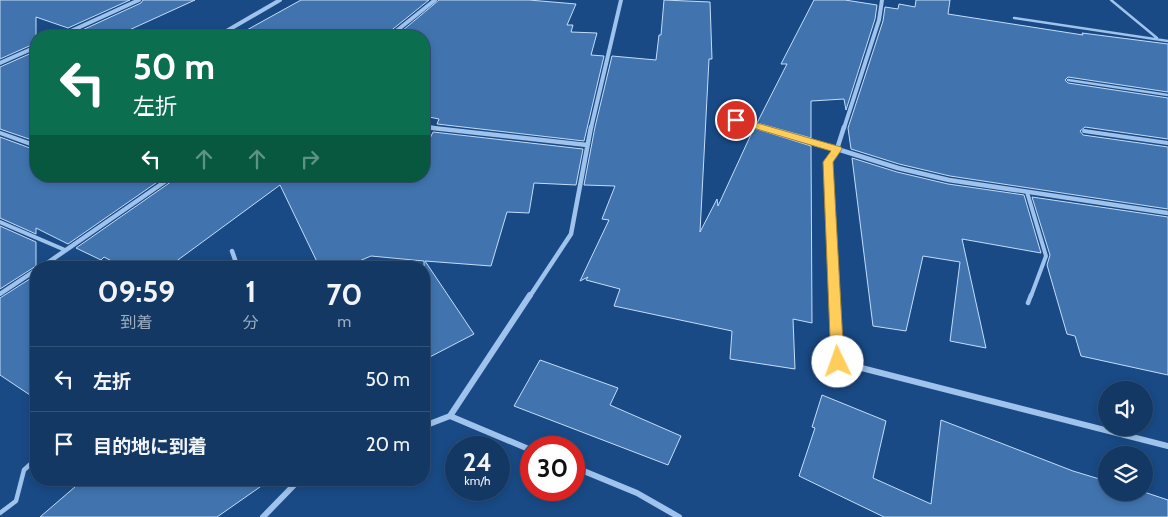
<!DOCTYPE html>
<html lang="ja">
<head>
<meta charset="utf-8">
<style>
  :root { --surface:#133864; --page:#1c3f6a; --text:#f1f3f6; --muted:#9dacbf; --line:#325278 }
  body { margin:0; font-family:Cabin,"Noto Sans JP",sans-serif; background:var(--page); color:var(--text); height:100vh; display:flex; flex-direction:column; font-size:19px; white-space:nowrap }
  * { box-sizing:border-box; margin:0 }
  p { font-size:16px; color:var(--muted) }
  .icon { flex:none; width:28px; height:28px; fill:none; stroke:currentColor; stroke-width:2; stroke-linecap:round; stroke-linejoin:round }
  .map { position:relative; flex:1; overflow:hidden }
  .drawer { position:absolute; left:30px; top:261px; width:400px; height:225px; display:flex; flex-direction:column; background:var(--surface); border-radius:20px; box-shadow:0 2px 8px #0003,0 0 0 1px var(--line) }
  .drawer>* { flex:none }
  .top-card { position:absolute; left:30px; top:30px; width:400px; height:152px; border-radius:20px; box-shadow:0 2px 8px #0003,0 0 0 1px var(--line); background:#0b6e4f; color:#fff; overflow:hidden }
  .controls { position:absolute; left:1098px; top:381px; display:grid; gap:10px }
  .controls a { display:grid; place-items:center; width:55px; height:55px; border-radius:50%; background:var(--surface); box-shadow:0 2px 8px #0003,0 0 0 1px var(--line); font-size:25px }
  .speed { position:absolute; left:445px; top:436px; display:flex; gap:10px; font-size:25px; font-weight:700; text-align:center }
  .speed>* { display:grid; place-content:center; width:65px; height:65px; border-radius:50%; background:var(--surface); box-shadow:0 2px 8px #0003,0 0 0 1px var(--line); line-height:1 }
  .speed small { font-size:12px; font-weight:400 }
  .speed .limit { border:8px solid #d22; background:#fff; color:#111 }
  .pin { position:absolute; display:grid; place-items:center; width:42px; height:42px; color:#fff; margin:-21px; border:2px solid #fff; border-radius:50%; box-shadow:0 1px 5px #0007 }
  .me { position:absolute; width:55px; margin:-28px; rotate:357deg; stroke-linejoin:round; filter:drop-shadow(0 0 4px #0008) }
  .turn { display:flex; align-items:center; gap:18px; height:105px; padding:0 20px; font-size:22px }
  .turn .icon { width:65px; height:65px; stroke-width:2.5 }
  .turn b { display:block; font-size:35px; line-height:42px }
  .lanes { display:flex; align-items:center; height:48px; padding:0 20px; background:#0003; justify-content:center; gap:25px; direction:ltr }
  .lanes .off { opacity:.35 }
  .eta { display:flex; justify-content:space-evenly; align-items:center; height:85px; text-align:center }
  .eta b { font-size:30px; font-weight:800; line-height:35px }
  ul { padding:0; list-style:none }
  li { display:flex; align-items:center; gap:15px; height:65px; padding:0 20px; border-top:1px solid var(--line) }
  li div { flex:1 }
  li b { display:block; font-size:19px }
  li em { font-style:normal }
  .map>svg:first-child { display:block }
</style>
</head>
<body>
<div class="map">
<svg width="1168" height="517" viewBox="0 0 1168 517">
  <rect width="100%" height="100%" fill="#194a85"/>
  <path fill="#4174af" stroke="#c4ddf9" d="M0,0H130L68,28L36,17V43L0,59Z
    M143,0H195L116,36H90L78,32L141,3Z
    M301,0H429L388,33L386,36H236Z
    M439,0H529L576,4L567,25H573L571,32L597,33L591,55L604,56L584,141L437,124L439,119L424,116V36H396Z
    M664,0L710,2L712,59H709L700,232L717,199L718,206L754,128L811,146L812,323L793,319L795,369L730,359L732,331L614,306L620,289L586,280L588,277L580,281L609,220L602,219L615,186L584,185L595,127L612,56L656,60L659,35H661Z
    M814,0H845L877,5L875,19L846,110L844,99L811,101V138L757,123L787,64H781Z
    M916,0H950L948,14L1083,35L1082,33L1168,44V92L1068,77L1065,80L1068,83L1168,98V139L1085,127L1080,131L1083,135L1168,147V209L950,176L899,164L851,149L848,128L883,21L885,7L898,9L899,4L915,7Z
    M36,51V176H166L68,244L36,228V234L0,218V137L30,148L35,144L32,140L0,129V67Z
    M433,132L583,149L576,185L534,183L529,213L507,212L491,266L425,261L474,334L424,360V261L371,256L343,268H320L280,185L167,268H125L104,257L101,260L76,248L175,179L177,176H424V151Z
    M852,158L897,172L948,184L1024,195L1041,253L962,239L986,348L950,341L960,262L923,256L906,331L873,326Z
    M1032,197L1168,217V375L1081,356L1075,336L1067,334L1047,265L1050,255Z
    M0,226L36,242V266L0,289Z
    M36,275V399L0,375V298Z
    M540,360L618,388L610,405L681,436L668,465L514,406Z
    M822,395L886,421L873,478L931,504L941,420L1073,471L1106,481V492H1144L1168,500V517H884L799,476L815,428L812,427Z
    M83,480H270L217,517H40Z"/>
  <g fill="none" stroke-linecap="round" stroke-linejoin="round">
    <path stroke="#9fc3ec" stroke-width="2.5" d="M1111,0L1157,38
      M1014,18L1168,41
      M1068,80L1168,95
      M736,120L765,128"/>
    <path stroke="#9fc3ec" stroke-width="4" d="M760,127L837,149
      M1084,131L1168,143
      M0,133L31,144
      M1027,192L1046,256L1031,296
      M0,222L65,250"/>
    <path stroke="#9fc3ec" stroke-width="4.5" d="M1028,303L1031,295
      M0,513L16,501L24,470L36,459"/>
    <path stroke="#9fc3ec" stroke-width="4" d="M60,36L139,0
      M218,36L280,0
      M390,36L435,0
      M0,63L36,47
      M424,127L435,128
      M591,128L621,0
      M844,128L879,20L882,0"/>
    <path stroke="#9fc3ec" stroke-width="4.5" d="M424,127L587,145
      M844,127L837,149L898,168L949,180L1168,213
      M232,251L238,268
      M40,268L173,176
      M0,294L36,270
      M530,296L571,234L591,127
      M835,296L828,162L837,149"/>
    <path stroke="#9fc3ec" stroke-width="6" d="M835,295L838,362L1168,446
      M450,416L531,450
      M424,426L450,416L530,295
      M574,467L637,493L679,517
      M263,517L299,480"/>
  </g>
  <path fill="#ffcd5a" stroke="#a6853a" d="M736,117L841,147L842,149L833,162L844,362L843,366L838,367L833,366L831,362L823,162L831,151L733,122L732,120Z"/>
</svg>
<div class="controls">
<a><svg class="icon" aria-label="sound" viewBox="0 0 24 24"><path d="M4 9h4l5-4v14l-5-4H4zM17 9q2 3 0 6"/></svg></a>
<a><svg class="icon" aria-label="layers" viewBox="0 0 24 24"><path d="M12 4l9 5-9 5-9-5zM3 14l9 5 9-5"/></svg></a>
</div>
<div class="speed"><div>24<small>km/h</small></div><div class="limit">30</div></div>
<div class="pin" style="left:736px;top:120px;background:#d93025"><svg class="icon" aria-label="arrive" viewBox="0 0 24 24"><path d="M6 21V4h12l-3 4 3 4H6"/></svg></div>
<svg class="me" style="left:838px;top:362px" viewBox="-20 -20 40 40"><circle r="19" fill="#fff"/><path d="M0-13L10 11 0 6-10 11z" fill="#ffcd5a"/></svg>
<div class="top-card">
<div class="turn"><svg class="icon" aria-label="left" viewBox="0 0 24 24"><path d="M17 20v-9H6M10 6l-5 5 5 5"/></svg><div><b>50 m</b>左折</div></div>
<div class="lanes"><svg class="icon" aria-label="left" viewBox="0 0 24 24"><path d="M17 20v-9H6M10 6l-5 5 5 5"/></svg><svg class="icon off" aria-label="ahead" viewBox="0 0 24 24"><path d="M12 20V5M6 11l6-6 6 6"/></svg><svg class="icon off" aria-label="ahead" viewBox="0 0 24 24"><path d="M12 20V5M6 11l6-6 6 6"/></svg><svg class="icon off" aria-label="right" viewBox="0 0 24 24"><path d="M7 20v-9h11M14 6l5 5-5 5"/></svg></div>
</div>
<section class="drawer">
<div class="eta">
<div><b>09:59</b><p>到着</p></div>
<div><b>1</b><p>分</p></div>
<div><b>70</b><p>m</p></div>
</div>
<ul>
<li><svg class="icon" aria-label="left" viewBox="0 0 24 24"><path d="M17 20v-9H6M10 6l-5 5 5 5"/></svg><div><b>左折</b></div><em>50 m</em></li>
<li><svg class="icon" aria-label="arrive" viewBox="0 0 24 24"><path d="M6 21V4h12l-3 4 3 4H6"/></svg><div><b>目的地に到着</b></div><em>20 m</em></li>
</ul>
</section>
</div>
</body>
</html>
